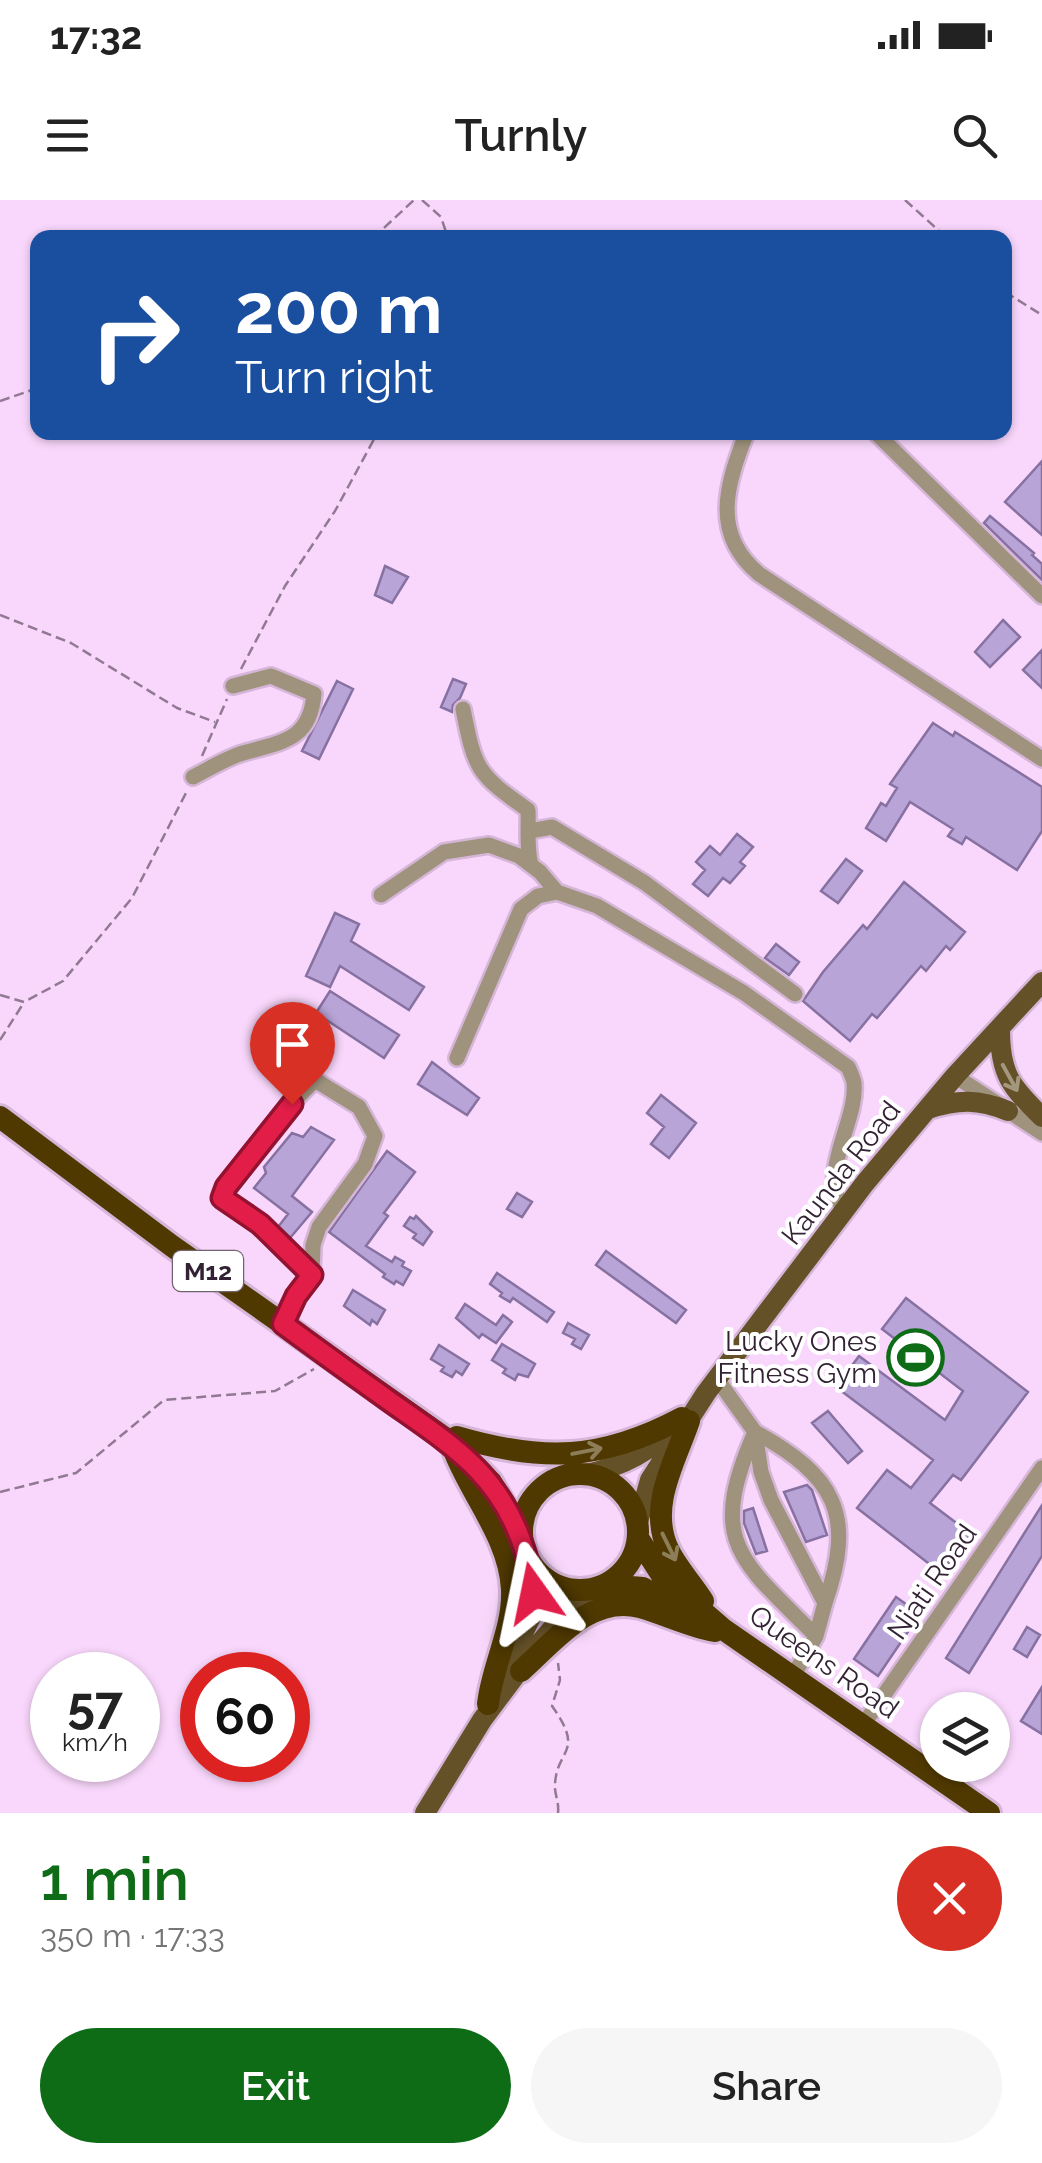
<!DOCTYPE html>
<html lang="en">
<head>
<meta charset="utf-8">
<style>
  :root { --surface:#fff; --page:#f6f6f6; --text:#222; --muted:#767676; --accent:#0e6c17 }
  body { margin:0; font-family:Raleway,sans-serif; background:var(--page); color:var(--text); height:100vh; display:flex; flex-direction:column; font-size:38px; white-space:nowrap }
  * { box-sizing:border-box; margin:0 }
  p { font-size:32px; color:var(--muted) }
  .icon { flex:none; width:55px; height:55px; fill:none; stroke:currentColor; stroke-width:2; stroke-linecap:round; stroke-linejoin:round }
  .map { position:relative; height:1613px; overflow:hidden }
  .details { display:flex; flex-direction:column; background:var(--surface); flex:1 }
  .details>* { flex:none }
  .hud { position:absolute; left:30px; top:30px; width:982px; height:210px; border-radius:20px; box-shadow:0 2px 8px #0004; background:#1a4fa0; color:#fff; overflow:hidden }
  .fabs { position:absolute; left:920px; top:1492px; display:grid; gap:20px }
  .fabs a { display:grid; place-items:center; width:90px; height:90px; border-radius:50%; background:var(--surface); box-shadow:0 2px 8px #0004; font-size:50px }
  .speed { position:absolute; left:30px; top:1452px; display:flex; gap:20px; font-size:50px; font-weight:700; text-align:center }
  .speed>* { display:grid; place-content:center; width:130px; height:130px; border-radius:50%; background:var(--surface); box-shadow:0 2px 8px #0004; line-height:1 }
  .speed small { font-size:25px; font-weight:400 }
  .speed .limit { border:15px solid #d22; background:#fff; color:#111 }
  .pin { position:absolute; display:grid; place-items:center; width:85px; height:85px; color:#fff; margin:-102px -42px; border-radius:50% 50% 50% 0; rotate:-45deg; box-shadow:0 0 10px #0007 }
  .pin .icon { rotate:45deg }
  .me { position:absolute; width:110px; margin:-55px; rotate:348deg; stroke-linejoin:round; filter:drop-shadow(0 0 8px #0008) }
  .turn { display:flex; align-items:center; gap:35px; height:210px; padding:0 40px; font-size:45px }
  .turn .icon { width:130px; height:130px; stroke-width:2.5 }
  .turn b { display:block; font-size:70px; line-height:85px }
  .round { display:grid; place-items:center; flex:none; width:105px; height:105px; border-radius:52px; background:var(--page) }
  .overview { display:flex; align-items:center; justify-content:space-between; height:170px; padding:0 40px }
  h1 { font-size:60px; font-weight:600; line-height:75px; color:var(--accent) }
  .action { display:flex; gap:20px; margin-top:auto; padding:20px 40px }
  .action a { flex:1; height:115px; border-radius:60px; background:var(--accent); color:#fff; font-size:40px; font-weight:600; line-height:115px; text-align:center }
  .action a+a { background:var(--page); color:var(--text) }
  .status { display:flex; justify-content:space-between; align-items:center; height:70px; padding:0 50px; background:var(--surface); direction:ltr }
  .status svg { height:28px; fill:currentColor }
  header { display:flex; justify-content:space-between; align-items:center; height:130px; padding:0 40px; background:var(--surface); font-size:45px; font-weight:600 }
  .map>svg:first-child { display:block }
</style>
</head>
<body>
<div class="status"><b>17:32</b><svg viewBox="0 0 49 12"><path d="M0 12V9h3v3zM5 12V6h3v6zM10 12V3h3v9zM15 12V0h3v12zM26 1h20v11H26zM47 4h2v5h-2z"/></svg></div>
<header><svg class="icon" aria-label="menu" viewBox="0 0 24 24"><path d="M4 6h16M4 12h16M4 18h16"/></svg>Turnly<svg class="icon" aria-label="search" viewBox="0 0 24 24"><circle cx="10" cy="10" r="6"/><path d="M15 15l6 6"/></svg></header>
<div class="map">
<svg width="1042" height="1613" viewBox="0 0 1042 1613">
  <rect width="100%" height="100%" fill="#f9d7fc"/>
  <path fill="#b9a4d7" stroke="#8671a1" stroke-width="2.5" d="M1042,261V335L1005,302Z
    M990,316L1034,353L1032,355L1042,364V380L984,323Z
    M385,366L408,377L392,403L375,395Z
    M1003,420L1020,437L990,467L975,452Z
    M1042,450V488L1023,470Z
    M453,479L466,484L460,498L453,505L452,512L441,507Z
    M337,481L353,489L319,559L302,551Z
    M933,523L953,536L955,532L1042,587V631L1017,670L966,637L962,644L948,636L953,629L910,602L886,641L866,628L881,603L886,606L897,588L890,584Z
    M737,634L753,647L740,662L745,666L730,683L723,678L708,696L693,684L705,670L696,662L710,646L720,655Z
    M846,659L862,671L838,703L821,691Z
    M904,682L965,732L950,750L946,746L926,771L921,766L877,818L872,814L850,841L803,801L823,772L863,725L867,729Z
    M335,713L359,724L351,741L424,787L409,810L340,766L330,787L306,776Z
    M776,744L799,762L789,775L765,758Z
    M330,791L399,835L384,858L316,813Z
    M432,862L479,898L467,915L418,884Z
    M661,895L696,923L669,958L651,944L664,927L647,913Z
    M311,927L334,940L292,996L312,1012L290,1038L278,1027L288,1014L254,988L266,973L264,967L292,933L303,937Z
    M387,951L415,972L384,1013L388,1016L366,1046L392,1062L395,1057L404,1062L402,1066L411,1071L403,1085L396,1081L394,1084L383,1077L385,1074L329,1032Z
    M517,993L532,1002L522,1017L507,1009Z
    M416,1016L432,1032L423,1045L413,1038L416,1034L404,1026L410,1017L414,1019Z
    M606,1051L686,1110L676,1123L596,1065Z
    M497,1073L554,1112L547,1122L513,1098L510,1102L500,1096L502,1093L490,1084Z
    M353,1090L385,1110L377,1124L372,1120L370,1125L344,1106Z
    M906,1098L1028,1192L961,1280L953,1275L930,1303L971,1334L941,1373L857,1308L887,1270L911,1288L933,1260L836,1187L859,1156L945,1220L963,1191L882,1129Z
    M465,1104L496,1125L503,1115L512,1122L496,1143L482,1134L479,1138L456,1118Z
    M568,1123L589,1135L581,1149L572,1144L575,1139L563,1133Z
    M502,1144L535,1164L528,1177L518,1174L515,1180L503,1173L506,1169L492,1160Z
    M439,1145L469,1164L462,1175L456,1171L452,1177L441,1171L444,1167L431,1159Z
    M828,1211L862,1251L848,1263L812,1223Z
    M807,1285L812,1290L827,1335L806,1342L784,1292Z
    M1042,1305V1356L969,1473L946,1458Z
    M753,1308L767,1351L756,1354L744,1323V1311Z
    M896,1397L920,1414L878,1476L854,1459Z
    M1027,1427L1040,1435L1027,1457L1014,1449Z
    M1042,1487V1534L1021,1521Z"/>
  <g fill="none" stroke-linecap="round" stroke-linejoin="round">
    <defs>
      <path id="minor" d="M747,232C726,285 711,334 759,374L1042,559
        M875,232L1042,396
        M463,509C475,570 477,574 528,610C529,630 526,646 531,665
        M193,577C209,569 226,558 243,553C281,542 310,541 314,494L271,476L233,486
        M530,631L552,627L645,683L795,794
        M381,695L444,652L489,645L519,656L540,672L557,692L597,706L744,793L848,867C849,868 854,881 854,883C858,922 816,974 845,1011
        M457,858L521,709L538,696L557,692
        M955,876L1042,933
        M283,1123L295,1096L312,1075L313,1045L319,1027L365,964L375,936L359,907L315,880L292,903L226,987L222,997L259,1024L312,1075
        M717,1179L755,1232L761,1272L771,1300L825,1403L816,1436L792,1478
        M816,1436C739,1359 707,1342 755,1232C835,1276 856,1314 825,1403
        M863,1525L1042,1268"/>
      <path id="major" d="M1000,830C1000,874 1011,887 1042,917
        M928,909C958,899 979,899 1008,911
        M587,1274C623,1266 652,1251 678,1223
        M638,1322L650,1280L706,1193L865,983L955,876L1042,782
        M502,1477L531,1417L532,1366
        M425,1613L482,1520L539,1444L574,1403L591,1389"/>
      <path id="highway" d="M0,917L172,1046L452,1243L491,1282L521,1334
        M689,1221C675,1262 648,1306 668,1349C676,1367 692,1383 703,1401
        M457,1237C543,1262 601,1261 682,1218
        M455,1253C473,1298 509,1338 512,1389C514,1428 492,1466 488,1504
        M522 1332a58 58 0 1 1 116 0a58 58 0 1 1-116 0Z
        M638,1338L663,1377L723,1429L989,1613
        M605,1385L643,1388L690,1415
        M521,1471C554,1442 590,1394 640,1407C665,1414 688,1426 715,1431"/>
    </defs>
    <use href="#minor" stroke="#d5b6d8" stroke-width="20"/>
    <use href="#major" stroke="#d5b6d8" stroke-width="25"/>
    <use href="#highway" stroke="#d5b6d8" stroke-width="28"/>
    <path stroke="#917993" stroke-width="2.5" stroke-dasharray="10 5" stroke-linecap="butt" d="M422,0L441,17L448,38
      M905,0L947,38
      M373,38L414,0
      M1005,92L1042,115
      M0,201L38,188
      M0,415L71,443L177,508L215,522
      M241,469L285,386L335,311L378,232
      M202,556L227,499
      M0,795L24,802L63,781L132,698L187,591
      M0,840L23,804
      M0,1292L76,1273L164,1200L275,1191L314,1169
      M558,1613C559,1603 556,1598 555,1589C554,1548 587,1555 552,1506L560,1480L558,1463"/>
    <use href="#minor" stroke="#9f937d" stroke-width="15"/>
    <use href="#major" stroke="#655127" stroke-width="20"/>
    <use href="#highway" stroke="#503900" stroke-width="22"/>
  </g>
  <defs><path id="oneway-shaft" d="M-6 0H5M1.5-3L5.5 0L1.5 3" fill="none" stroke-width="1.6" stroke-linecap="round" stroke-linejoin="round" transform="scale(2.5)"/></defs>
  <use stroke="#a3977d" href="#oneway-shaft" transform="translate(1010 878) rotate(61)"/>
  <g stroke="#8d7e59">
    <use href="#oneway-shaft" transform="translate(587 1251) rotate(-11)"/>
    <use href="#oneway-shaft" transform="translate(669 1347) rotate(64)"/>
  </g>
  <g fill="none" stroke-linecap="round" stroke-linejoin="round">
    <defs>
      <path id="route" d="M292,904L226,987L222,998L260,1024L312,1075L296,1096L283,1124C318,1150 353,1175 388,1200C450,1244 500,1273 524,1349C529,1365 533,1376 534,1393"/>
    </defs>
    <use href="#route" stroke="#92132f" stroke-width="25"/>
    <use href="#route" stroke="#e11d48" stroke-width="18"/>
  </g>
  <defs>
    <symbol id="stadium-ring" viewBox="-11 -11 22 22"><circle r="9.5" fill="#fff" stroke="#0e6c17" stroke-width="1.5"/><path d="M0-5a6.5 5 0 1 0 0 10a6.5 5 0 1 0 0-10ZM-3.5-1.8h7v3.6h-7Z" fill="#0e6c17"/></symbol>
  </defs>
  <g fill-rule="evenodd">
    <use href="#stadium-ring" x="884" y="1126" width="63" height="63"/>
  </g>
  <g text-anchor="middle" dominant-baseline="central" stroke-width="8" stroke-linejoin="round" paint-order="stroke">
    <rect fill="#fff" stroke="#706470" stroke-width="2.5" x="173" y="1051" width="70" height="40" rx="8"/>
    <g font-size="25" font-weight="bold" fill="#322233">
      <text x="208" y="1071">M12</text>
    </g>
    <g font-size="28" fill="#322233" stroke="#fff">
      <text transform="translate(841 973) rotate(-52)">Kaunda Road</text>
      <text transform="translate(932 1382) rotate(-55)">Njati Road</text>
      <text transform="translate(824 1462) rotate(35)">Queens Road</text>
    </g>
    <g font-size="28" fill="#322233" stroke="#fff" text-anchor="end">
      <text x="877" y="1141">Lucky Ones<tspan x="877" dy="32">Fitness Gym</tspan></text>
    </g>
  </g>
</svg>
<div class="fabs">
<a><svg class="icon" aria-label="layers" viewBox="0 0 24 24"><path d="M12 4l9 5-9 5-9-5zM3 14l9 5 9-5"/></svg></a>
</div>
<div class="speed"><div>57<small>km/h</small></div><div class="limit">60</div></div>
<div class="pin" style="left:292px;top:904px;background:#d93025"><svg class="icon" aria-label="arrive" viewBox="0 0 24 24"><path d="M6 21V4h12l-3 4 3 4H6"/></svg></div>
<svg class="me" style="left:534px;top:1393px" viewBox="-20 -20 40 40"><path d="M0-17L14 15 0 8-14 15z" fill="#e11d48" stroke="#fff" stroke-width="4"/></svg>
<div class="hud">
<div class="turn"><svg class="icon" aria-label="right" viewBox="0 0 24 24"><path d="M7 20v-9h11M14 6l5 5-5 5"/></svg><div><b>200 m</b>Turn right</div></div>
</div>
</div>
<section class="details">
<div class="overview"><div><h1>1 min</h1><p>350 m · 17:33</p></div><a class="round" style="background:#d93025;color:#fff"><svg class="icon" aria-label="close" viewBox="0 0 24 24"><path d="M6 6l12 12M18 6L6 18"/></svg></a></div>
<div class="action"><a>Exit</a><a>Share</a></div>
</section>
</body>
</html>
